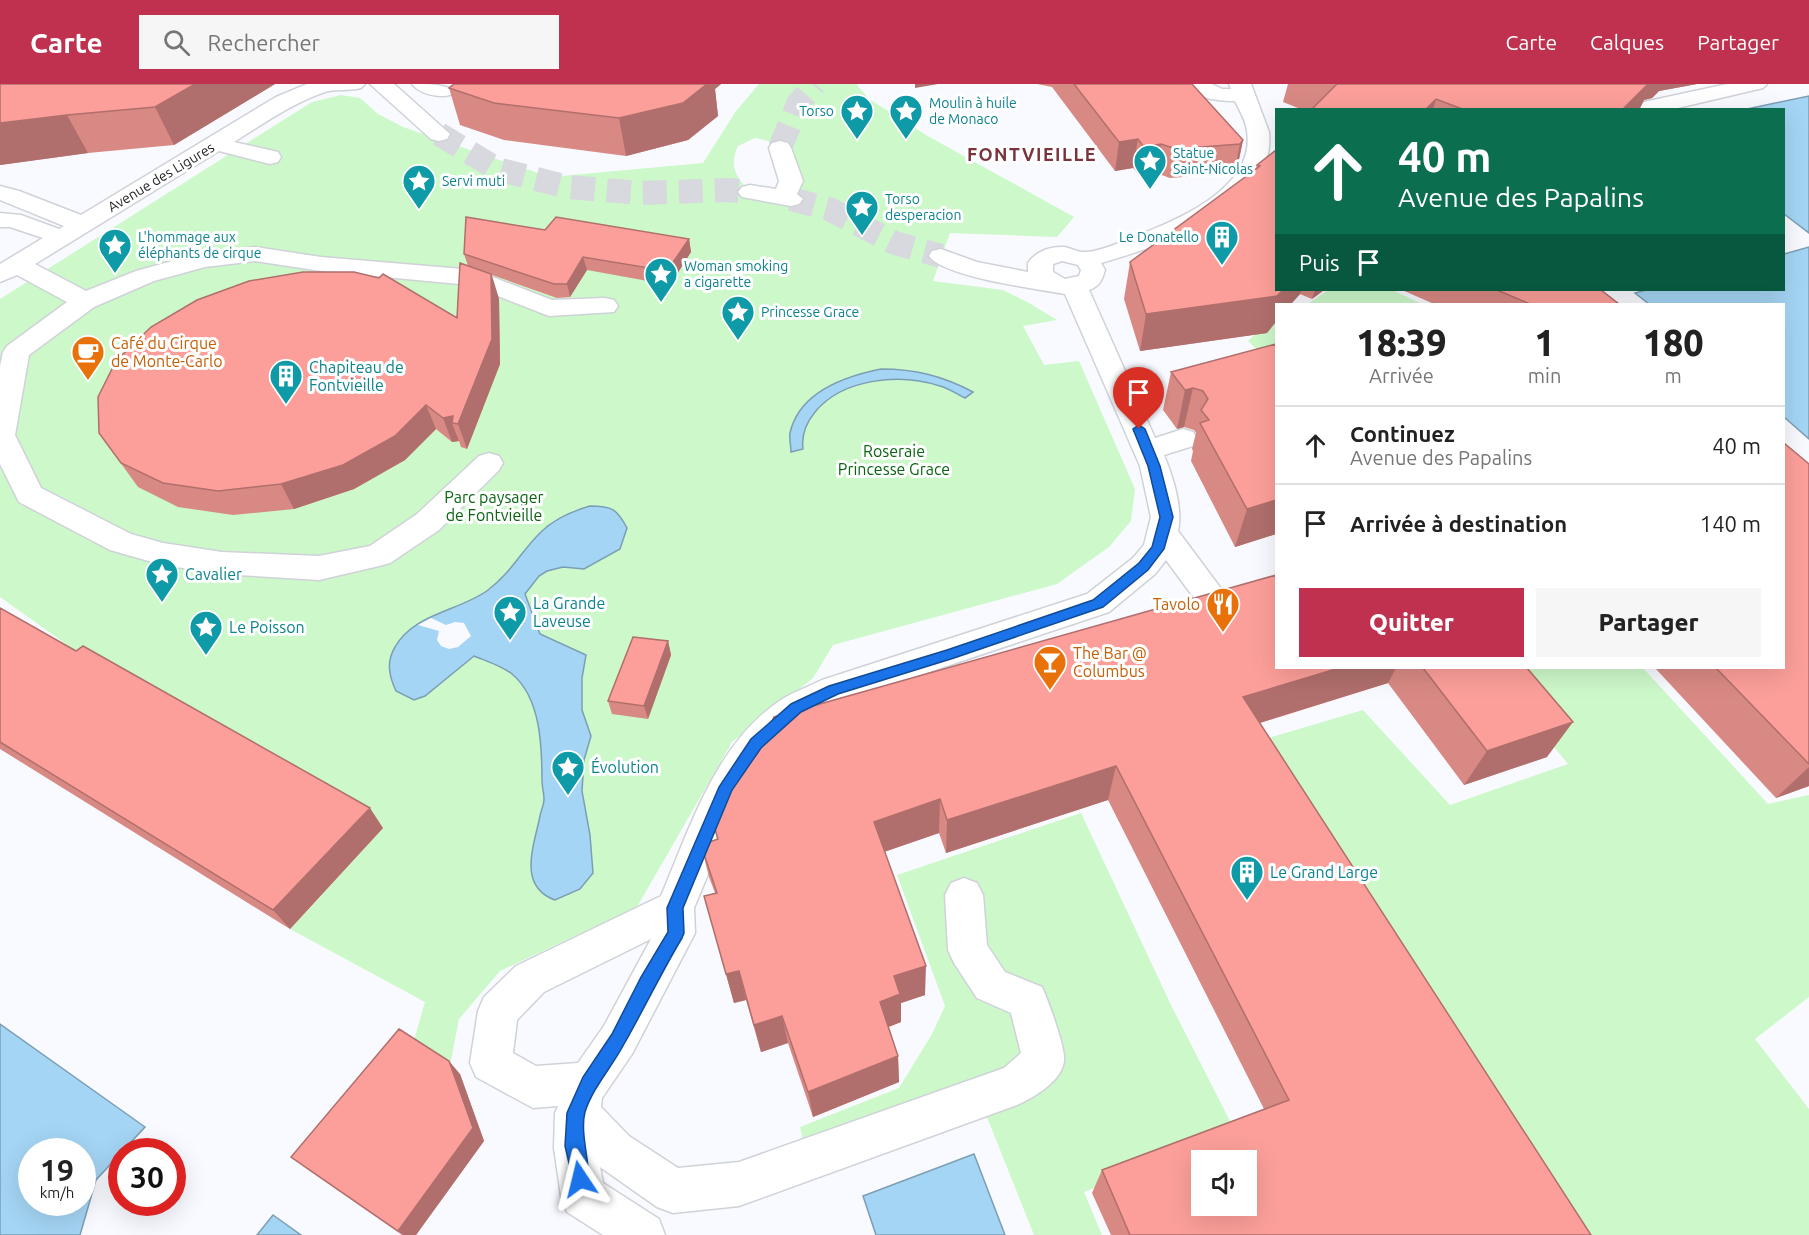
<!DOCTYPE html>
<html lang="fr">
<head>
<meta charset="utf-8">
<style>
  :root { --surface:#fff; --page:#f6f6f6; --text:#222; --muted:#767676; --line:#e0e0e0; --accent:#c0304f }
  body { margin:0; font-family:Ubuntu,sans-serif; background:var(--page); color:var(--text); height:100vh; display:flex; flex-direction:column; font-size:22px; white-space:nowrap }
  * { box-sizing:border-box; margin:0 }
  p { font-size:20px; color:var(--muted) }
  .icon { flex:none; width:33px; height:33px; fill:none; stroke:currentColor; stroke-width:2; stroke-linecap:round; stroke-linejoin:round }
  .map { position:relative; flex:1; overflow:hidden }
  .details { position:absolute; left:1275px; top:219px; width:510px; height:366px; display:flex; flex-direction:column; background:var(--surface); border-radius:0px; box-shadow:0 6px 24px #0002 }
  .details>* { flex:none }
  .hud { position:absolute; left:1275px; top:24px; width:510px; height:183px; border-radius:0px; box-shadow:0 6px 24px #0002; background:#0b6e4f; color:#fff; overflow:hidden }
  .tools { position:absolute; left:1191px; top:1066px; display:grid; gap:12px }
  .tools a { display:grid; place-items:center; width:66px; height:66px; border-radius:0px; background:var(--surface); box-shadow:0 6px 24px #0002; font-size:30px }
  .speed { position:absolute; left:18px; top:1054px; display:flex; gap:12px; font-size:30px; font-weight:700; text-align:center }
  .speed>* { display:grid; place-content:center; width:78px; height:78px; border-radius:50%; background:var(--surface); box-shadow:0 6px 24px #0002; line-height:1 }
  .speed small { font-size:15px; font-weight:400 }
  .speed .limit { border:9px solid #d22; background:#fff; color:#111 }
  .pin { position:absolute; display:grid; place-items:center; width:51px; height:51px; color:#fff; margin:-62px -26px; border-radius:50% 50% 50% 0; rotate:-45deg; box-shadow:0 0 6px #0007 }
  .pin .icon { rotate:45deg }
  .me { position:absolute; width:66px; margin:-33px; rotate:350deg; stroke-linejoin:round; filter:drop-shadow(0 0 4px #0008) }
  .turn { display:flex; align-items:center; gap:21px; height:126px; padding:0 24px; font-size:27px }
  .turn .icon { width:78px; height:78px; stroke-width:2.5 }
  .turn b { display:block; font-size:42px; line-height:51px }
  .then { display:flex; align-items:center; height:57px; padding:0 24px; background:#0003; gap:12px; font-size:22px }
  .eta { display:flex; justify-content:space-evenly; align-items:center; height:102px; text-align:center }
  .eta b { font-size:36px; font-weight:800; line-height:42px }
  .primary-button { display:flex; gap:12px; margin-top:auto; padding:12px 24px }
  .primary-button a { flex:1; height:69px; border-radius:0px; background:var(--accent); color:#fff; font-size:24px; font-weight:800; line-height:69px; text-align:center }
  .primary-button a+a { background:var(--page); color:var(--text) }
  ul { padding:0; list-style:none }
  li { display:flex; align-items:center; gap:18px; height:78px; padding:0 24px; border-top:2px solid var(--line) }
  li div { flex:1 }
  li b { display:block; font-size:22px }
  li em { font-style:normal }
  header { display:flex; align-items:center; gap:36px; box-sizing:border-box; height:84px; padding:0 30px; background:var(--accent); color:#fff }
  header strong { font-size:28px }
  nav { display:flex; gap:33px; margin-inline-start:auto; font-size:21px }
  .search { width:420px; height:54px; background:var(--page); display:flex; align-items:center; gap:15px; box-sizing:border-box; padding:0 21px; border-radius:0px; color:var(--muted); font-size:22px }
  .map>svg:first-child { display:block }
</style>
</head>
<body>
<header>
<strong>Carte</strong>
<div class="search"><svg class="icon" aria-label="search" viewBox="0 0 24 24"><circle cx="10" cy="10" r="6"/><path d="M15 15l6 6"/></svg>Rechercher</div>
<nav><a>Carte</a><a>Calques</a><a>Partager</a></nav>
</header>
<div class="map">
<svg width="1809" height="1151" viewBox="0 0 1809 1151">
  <rect width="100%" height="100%" fill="#f8faff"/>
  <path fill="#cdf8ca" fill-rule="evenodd" d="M759,0H856L869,15L926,51L1074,133L1057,153L950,149L933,197L1003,206L1029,219L1057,236L1023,242L1044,281L1079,277L1135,405L1131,437L1109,463L1057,500L833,561L813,594L732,658L637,823L500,887L459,935L450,982L414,956L425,918L290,845L383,744L101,585L0,513V215L312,18L341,11L360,14L378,30L403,43L550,93L703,79L736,27ZM755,54C779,57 807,78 801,105L786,117L753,111C737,94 728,84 738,62Z
    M1328,206H1392L1422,220H1308Z
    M1276,230V284L1248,257Z
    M1489,584H1643L1768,720L1809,711V913L1755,955L1809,1025V1151H1550L1245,661L1363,626L1450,721L1568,680Z
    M1081,729L1171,921L1235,1047L1084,1108L1102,1151H1034L973,998L803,1057L800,1043L899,1004L932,950L945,922L897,791Z"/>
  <path fill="#a4d5f4" stroke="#7c9eb4" stroke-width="1.5" fill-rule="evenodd" d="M1809,12V149L1784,130V26L1747,25Z
    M1809,163V355L1784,333V220H1649L1635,209L1646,206H1784V170Z
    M881,285C915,285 943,292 973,308L965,314C957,310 948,304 940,302C900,289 843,294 815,328C806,339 801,350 803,365L791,368C791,362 789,354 790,349C799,308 846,292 881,285Z
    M590,422C612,422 617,425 627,444L620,465L584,485L563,483L547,487L539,492L525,510L540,550L586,571L582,594V626L591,652L584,676L582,707L590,751L593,789L580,805L555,816C517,802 534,762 540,732C541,726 544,721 544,715C544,709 542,703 542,697C542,663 541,614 512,590C502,582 486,577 474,572L425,612L414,616L396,607C389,592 386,578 395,563C414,529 460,527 488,506C511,489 522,466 541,448C554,435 573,427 590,422Z
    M0,940L145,1043L96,1096L80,1151H0ZM32,1068H82V1119H32Z
    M974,1070L1005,1151H876L863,1112Z
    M273,1131L301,1151H257Z"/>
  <path fill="#f8faff" d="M431,534L446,541L455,538L464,539L471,552L458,563L449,565L441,562L437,556L439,547L418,541Z"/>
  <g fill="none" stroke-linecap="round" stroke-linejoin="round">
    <path stroke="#d7d9de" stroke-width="24" stroke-dasharray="24 12" stroke-linecap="butt" d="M439,50L497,85L568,103L641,109L728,106L750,108
      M780,64L798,20L815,0
      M791,115L829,125L895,159L941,172"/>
    <defs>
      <path id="minor" d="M307,0H365L361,4C350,7 332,5 325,8C292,19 263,40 234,58L278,68L281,73L278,78L270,80L219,67L35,180L86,207L136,187L194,171L255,163L321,173L474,186L552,216L605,214L614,216L618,222L614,228L549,232L470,201L321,187L255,177L205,183L154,197L94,223L29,271L15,351L41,404L131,450L163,459L222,468L319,472L370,462L417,430L479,372L489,369L499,372L503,379L499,386L439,446L390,479L379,482L319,496L222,490L163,481L110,466L19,418L0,380V282L3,268L7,262L67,218L17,191L0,198V180L43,154L10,143H0V129L21,131L59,145L64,142L0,116V102L19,107L81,131L276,13Z
        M370,0H394L450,50L447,55L439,57L431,55Z
        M412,0C425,0 446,0 454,7L450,11C439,14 419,10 412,0Z
        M1185,0H1212L1222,5H1231L1229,0H1251L1269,48C1277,126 1160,162 1101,179L1105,186C1102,196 1100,202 1089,206L1155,354L1183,345L1193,348L1197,355L1193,362L1164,371C1173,393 1183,424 1178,447L1222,506L1227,514L1222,522L1211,526L1200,522L1166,476L1155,490L1109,528L845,616L808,634L768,669L741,711L694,824L695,849L632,970L602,1014L601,1023L629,1052L678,1084L739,1078L1004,984L1021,969L1011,929L977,914L954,879L948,866L945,811L951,799L964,794L977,799L983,811L987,861L1005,888L1042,903C1048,916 1066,965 1064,977C1062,997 1033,1014 1017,1021L739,1122L673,1129L657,1123L600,1083L603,1099L659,1135L665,1151H603L567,1128L561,1112L554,1064L555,1029L558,1022L533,1024L476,993L470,979L478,927L484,913L516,882L661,812C691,742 716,657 784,614C796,607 810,602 822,596L1087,510L1133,474L1144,461L1151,433L1140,382L1065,210C1038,205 943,193 929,172L932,167L941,165L977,178L1028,188V179C1035,168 1050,162 1064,163C1071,164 1079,169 1086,168C1100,168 1125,156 1139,151C1180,135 1256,103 1247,47C1246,37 1240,27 1235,17C1219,17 1196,15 1185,0ZM1062,177L1078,181L1081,186L1079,192L1065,195L1053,188V180ZM651,855L604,942L578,979L536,982L513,969L517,936L544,908Z
        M1727,0H1767L1763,4L1669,26H1628L1630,21Z
        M780,57L788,59L791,64L803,97L797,110L803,115L799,120L791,122L742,113L738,108L742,103L750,101L776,105L779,97L769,64L772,59Z"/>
    </defs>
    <use href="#minor" stroke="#cfd2d8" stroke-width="3"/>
    <use href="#minor" fill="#fff" fill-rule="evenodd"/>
  </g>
  <path fill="#d98984" d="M0,0H275L174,61L88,69L0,81Z
    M454,0H721L715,5L718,32L688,56L626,72L504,56L460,41L449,4Z
    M1037,0H1192L1243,56L1237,85L1234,89L1170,94L1156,89L1140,92L1133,84L1115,87L1052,3Z
    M1288,0H1697L1659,7L1652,14L1644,16L1639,26H1303L1283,18Z
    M1276,66V206H1324L1312,215L1300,210L1291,220H1276L1267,249L1140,267L1124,215L1130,178L1255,86L1257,81Z
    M545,146L689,155L691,168L670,201L587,186L570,213L557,214L492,191L499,215L500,280L467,365L461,363L459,357L452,358L436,345L405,376L354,405L294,425L233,431L178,423L138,403L99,349L457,234L468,182L464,170Z
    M1402,206H1601L1619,220H1434Z
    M1276,260V450L1235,463L1191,377L1193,367L1192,365L1196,349L1194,346L1184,343L1177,345L1163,326L1171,288Z
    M1809,380V702L1776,714L1655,584H1784Z
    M0,524L383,744L290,845L0,665Z
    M668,557L671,571L648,635L612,630L608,617Z
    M1276,584H1527L1547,673L1464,701L1388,599L1260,639L1591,1151H1111L1092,1109L1102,1086L1264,1025L1108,716L946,769L939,749L884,768L925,911L901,919V938L888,943L898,972L899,998L813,1033L788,959L761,968L746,916L734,919L704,812L715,809L709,793L701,761L717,755L712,735Z
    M460,990L484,1057L416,1151H402L307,1085L291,1073Z"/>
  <path fill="#b06f6c" d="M195,0H275L174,61L155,23Z
    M687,0H721L715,5L718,32L688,56L626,72L619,34Z
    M915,0H938L915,4Z
    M1637,0H1697L1659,7L1652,14L1644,16L1639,26H1622Z
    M1436,15L1433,26H1425Z
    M67,31L88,69L0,81V39Z
    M1138,55L1133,84L1115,87L1119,58Z
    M1243,56L1237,85L1234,89L1240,60Z
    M1161,60L1156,89L1140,92L1144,63Z
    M689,155L691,168L670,201L667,187Z
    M583,173L587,186L570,213L567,200Z
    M491,190L499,215L500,280L467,365L458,340Z
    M1283,206H1301L1300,210L1291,220H1276V238L1267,249L1140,267L1146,230Z
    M1315,206H1324L1312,215Z
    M1193,304L1184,343L1177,345L1185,306Z
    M426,321L436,345L405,376L354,405L294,425L281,400Z
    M453,332L452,339L459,357L452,358L443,334Z
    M1276,416V450L1235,463L1247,425Z
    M668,557L671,571L648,635L644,622Z
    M1339,584H1396L1388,599L1230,648L1243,613Z
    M1573,638L1547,673L1464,701L1487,667Z
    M1116,682L1108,716L946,769L947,736Z
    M1809,683V702L1776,714Z
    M940,715L939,749L875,771L874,738Z
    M370,724L383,744L290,845L273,826Z
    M926,882L925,911L901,919V938L881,946L880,918L894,892Z
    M739,887L746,916L734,919L726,890Z
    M782,932L788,959L761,968L754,941Z
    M898,972L899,998L813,1033L808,1008Z
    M449,977L460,990L484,1057L416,1151H403L398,1147Z"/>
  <path fill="#fc9f9a" stroke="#b06f6c" stroke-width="1.5" fill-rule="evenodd" d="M0,0H195L155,23L67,31L0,39Z
    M454,0H707L683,19L619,34L494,19L449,4Z
    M1074,0H1192L1243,56L1240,60L1176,65L1161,60L1144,63L1138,55L1119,58Z
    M1337,0H1648L1622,26H1465L1436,15L1425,26H1311Z
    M1276,66V206H1283L1277,212L1146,230L1130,178L1260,82L1257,81Z
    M466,133L545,146L556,133L689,155L667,187L583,173L567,200H554L464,170Z
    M460,179L491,190L492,255L458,340L452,339L453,332L443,334L426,321L395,352L343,381L281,400L218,407L163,399L121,379L99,349L98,313L116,277L151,243L197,216L249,197L303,188H354L379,194L383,190L457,234Z
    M1497,206H1601L1619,220H1530Z
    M1276,260V416L1247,425L1200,339L1209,336L1201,326L1208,315L1203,307L1193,304L1185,306L1171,288Z
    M1784,359L1809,380V680L1716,584H1784Z
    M1276,491V584H1339L1243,613L1591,1151H1130L1102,1086L1289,1016L1116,682L947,736L940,715L874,738L926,882L894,892L900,910L880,918L898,972L808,1008L782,932L754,941L739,887L726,890L704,812L717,809L701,761L718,755L712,735L714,729L739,677L757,670L774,633ZM1202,1077H1246V1122H1202Z
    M0,524L76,567L83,562L370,724L273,826L0,658Z
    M633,553L668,557L644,622L608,617Z
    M1423,584H1527L1573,638L1487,667Z
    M399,945L449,977L473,1044L398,1147L291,1073Z"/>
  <path fill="#1a73e8" stroke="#114b97" stroke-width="1.5" d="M1139,341L1145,345L1160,382L1173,433L1164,465L1148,486L1103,523L954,574L838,610L801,628L761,664L732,706L683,824L684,849L682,854C661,889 644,925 624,960C612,983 593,1003 585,1028C579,1051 593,1087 587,1101L580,1104L574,1101L565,1062L567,1029L583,993L612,950L641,893L668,848L667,824L719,703L751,655L791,620L829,602L947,566L1093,516L1139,479L1152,463L1160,433L1148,382L1133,345Z"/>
  <defs>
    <symbol id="sight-pin" viewBox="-11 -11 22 30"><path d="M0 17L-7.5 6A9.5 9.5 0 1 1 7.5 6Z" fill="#0f9aa8" stroke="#fff"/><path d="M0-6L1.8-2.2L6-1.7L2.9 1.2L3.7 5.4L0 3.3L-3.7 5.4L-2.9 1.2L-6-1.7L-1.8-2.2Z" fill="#fff"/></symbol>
    <symbol id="building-pin" viewBox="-11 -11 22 30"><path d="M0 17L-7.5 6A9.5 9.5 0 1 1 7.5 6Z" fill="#0f9aa8" stroke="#fff"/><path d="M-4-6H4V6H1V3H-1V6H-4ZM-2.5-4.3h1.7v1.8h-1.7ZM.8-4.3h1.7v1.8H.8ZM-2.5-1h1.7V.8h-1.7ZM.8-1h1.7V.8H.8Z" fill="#fff"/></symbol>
    <symbol id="cafe-pin" viewBox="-11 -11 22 30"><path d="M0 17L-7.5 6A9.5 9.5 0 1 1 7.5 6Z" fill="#e8710a" stroke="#fff"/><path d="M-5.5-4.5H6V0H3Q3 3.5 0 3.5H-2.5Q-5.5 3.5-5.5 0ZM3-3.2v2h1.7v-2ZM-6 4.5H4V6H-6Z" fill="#fff"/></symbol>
    <symbol id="restaurant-pin" viewBox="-11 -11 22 30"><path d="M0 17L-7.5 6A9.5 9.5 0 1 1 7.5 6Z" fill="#e8710a" stroke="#fff"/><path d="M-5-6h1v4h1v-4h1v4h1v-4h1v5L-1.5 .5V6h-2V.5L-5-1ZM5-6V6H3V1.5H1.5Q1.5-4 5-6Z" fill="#fff"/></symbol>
    <symbol id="bar-pin" viewBox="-11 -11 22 30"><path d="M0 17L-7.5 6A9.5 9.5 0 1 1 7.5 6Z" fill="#e8710a" stroke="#fff"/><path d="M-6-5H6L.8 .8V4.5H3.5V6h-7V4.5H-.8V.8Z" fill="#fff"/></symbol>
  </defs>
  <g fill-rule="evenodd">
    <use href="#sight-pin" x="838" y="8" width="38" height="52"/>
    <use href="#sight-pin" x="887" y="8" width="38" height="52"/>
    <use href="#sight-pin" x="1131" y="58" width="38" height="52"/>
    <use href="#sight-pin" x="400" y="78" width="38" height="52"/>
    <use href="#sight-pin" x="843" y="104" width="38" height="52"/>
    <use href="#building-pin" x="1203" y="134" width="38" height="52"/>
    <use href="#sight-pin" x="96" y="142" width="38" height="52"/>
    <use href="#sight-pin" x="642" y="171" width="38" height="52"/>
    <use href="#sight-pin" x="719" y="209" width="38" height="52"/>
    <use href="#cafe-pin" x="69" y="249" width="38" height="52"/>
    <use href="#building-pin" x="267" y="273" width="38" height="52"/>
    <use href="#sight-pin" x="143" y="471" width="38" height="52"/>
    <use href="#restaurant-pin" x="1204" y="501" width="38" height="52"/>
    <use href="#sight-pin" x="491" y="509" width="38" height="52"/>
    <use href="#sight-pin" x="187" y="524" width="38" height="52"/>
    <use href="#bar-pin" x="1031" y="559" width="38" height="52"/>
    <use href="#sight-pin" x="549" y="664" width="38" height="52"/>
    <use href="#building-pin" x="1228" y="769" width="38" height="52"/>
  </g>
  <g text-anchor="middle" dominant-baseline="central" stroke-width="6" stroke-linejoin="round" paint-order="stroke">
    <g font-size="14" fill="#0d838f" stroke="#fff" text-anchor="start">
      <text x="929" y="19">Moulin à huile<tspan x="929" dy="16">de Monaco</tspan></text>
      <text x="834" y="27" text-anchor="end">Torso</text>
      <text x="1173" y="69">Statue<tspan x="1173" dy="16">Saint-Nicolas</tspan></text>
      <text x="442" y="97">Servi muti</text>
      <text x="885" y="115">Torso<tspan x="885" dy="16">desperacion</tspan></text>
      <text x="138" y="153">L'hommage aux<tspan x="138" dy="16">éléphants de cirque</tspan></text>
      <text x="1199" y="153" text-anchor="end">Le Donatello</text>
      <text x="684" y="182">Woman smoking<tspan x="684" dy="16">a cigarette</tspan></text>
      <text x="761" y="228">Princesse Grace</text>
    </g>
    <g font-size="14" fill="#1d1e20" stroke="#fff">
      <text transform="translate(161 93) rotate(-31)">Avenue des Ligures</text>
    </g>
    <g font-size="16" fill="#c56008" stroke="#fff" text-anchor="start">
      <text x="111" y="259">Café du Cirque<tspan x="111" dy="18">de Monte-Carlo</tspan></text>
      <text x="1200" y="520" text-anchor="end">Tavolo</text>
      <text x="1073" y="569">The Bar @<tspan x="1073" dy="18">Columbus</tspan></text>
    </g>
    <g font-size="16" fill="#0d838f" stroke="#fff" text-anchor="start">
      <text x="309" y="283">Chapiteau de<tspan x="309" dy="18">Fontvieille</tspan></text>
      <text x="185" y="490">Cavalier</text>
      <text x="533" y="519">La Grande<tspan x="533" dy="18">Laveuse</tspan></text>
      <text x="229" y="543">Le Poisson</text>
      <text x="591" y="683">Évolution</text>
      <text x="1270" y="788">Le Grand Large</text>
    </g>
    <g font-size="16" fill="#0a6511" stroke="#fff">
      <text x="894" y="367">Roseraie<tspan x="894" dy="18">Princesse Grace</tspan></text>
      <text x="494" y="413">Parc paysager<tspan x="494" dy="18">de Fontvieille</tspan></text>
    </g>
    <g font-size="18" font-weight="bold" letter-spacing="1.5" fill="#7a333d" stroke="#fff">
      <text x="1032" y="70">FONTVIEILLE</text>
    </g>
  </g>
</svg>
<div class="tools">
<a><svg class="icon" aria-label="sound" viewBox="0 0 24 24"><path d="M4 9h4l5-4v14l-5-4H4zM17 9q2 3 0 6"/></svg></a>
</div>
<div class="speed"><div>19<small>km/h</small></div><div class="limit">30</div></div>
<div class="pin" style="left:1139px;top:345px;background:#d93025"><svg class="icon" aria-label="arrive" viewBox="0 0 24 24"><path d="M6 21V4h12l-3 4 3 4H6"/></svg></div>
<svg class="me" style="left:580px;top:1095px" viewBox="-20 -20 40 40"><path d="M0-17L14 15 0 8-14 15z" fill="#1a73e8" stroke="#fff" stroke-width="4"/></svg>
<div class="hud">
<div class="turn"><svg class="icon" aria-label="ahead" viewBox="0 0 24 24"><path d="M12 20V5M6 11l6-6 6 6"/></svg><div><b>40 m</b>Avenue des Papalins</div></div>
<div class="then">Puis<svg class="icon" aria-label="arrive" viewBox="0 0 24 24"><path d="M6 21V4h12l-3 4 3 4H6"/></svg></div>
</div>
<section class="details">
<div class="eta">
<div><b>18:39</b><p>Arrivée</p></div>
<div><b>1</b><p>min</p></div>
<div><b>180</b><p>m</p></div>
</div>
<ul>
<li><svg class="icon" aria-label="ahead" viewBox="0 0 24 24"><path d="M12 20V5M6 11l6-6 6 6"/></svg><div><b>Continuez</b><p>Avenue des Papalins</p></div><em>40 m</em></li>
<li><svg class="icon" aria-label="arrive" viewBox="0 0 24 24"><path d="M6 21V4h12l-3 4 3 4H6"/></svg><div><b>Arrivée à destination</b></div><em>140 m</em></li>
</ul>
<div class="primary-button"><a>Quitter</a><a>Partager</a></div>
</section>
</div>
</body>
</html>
